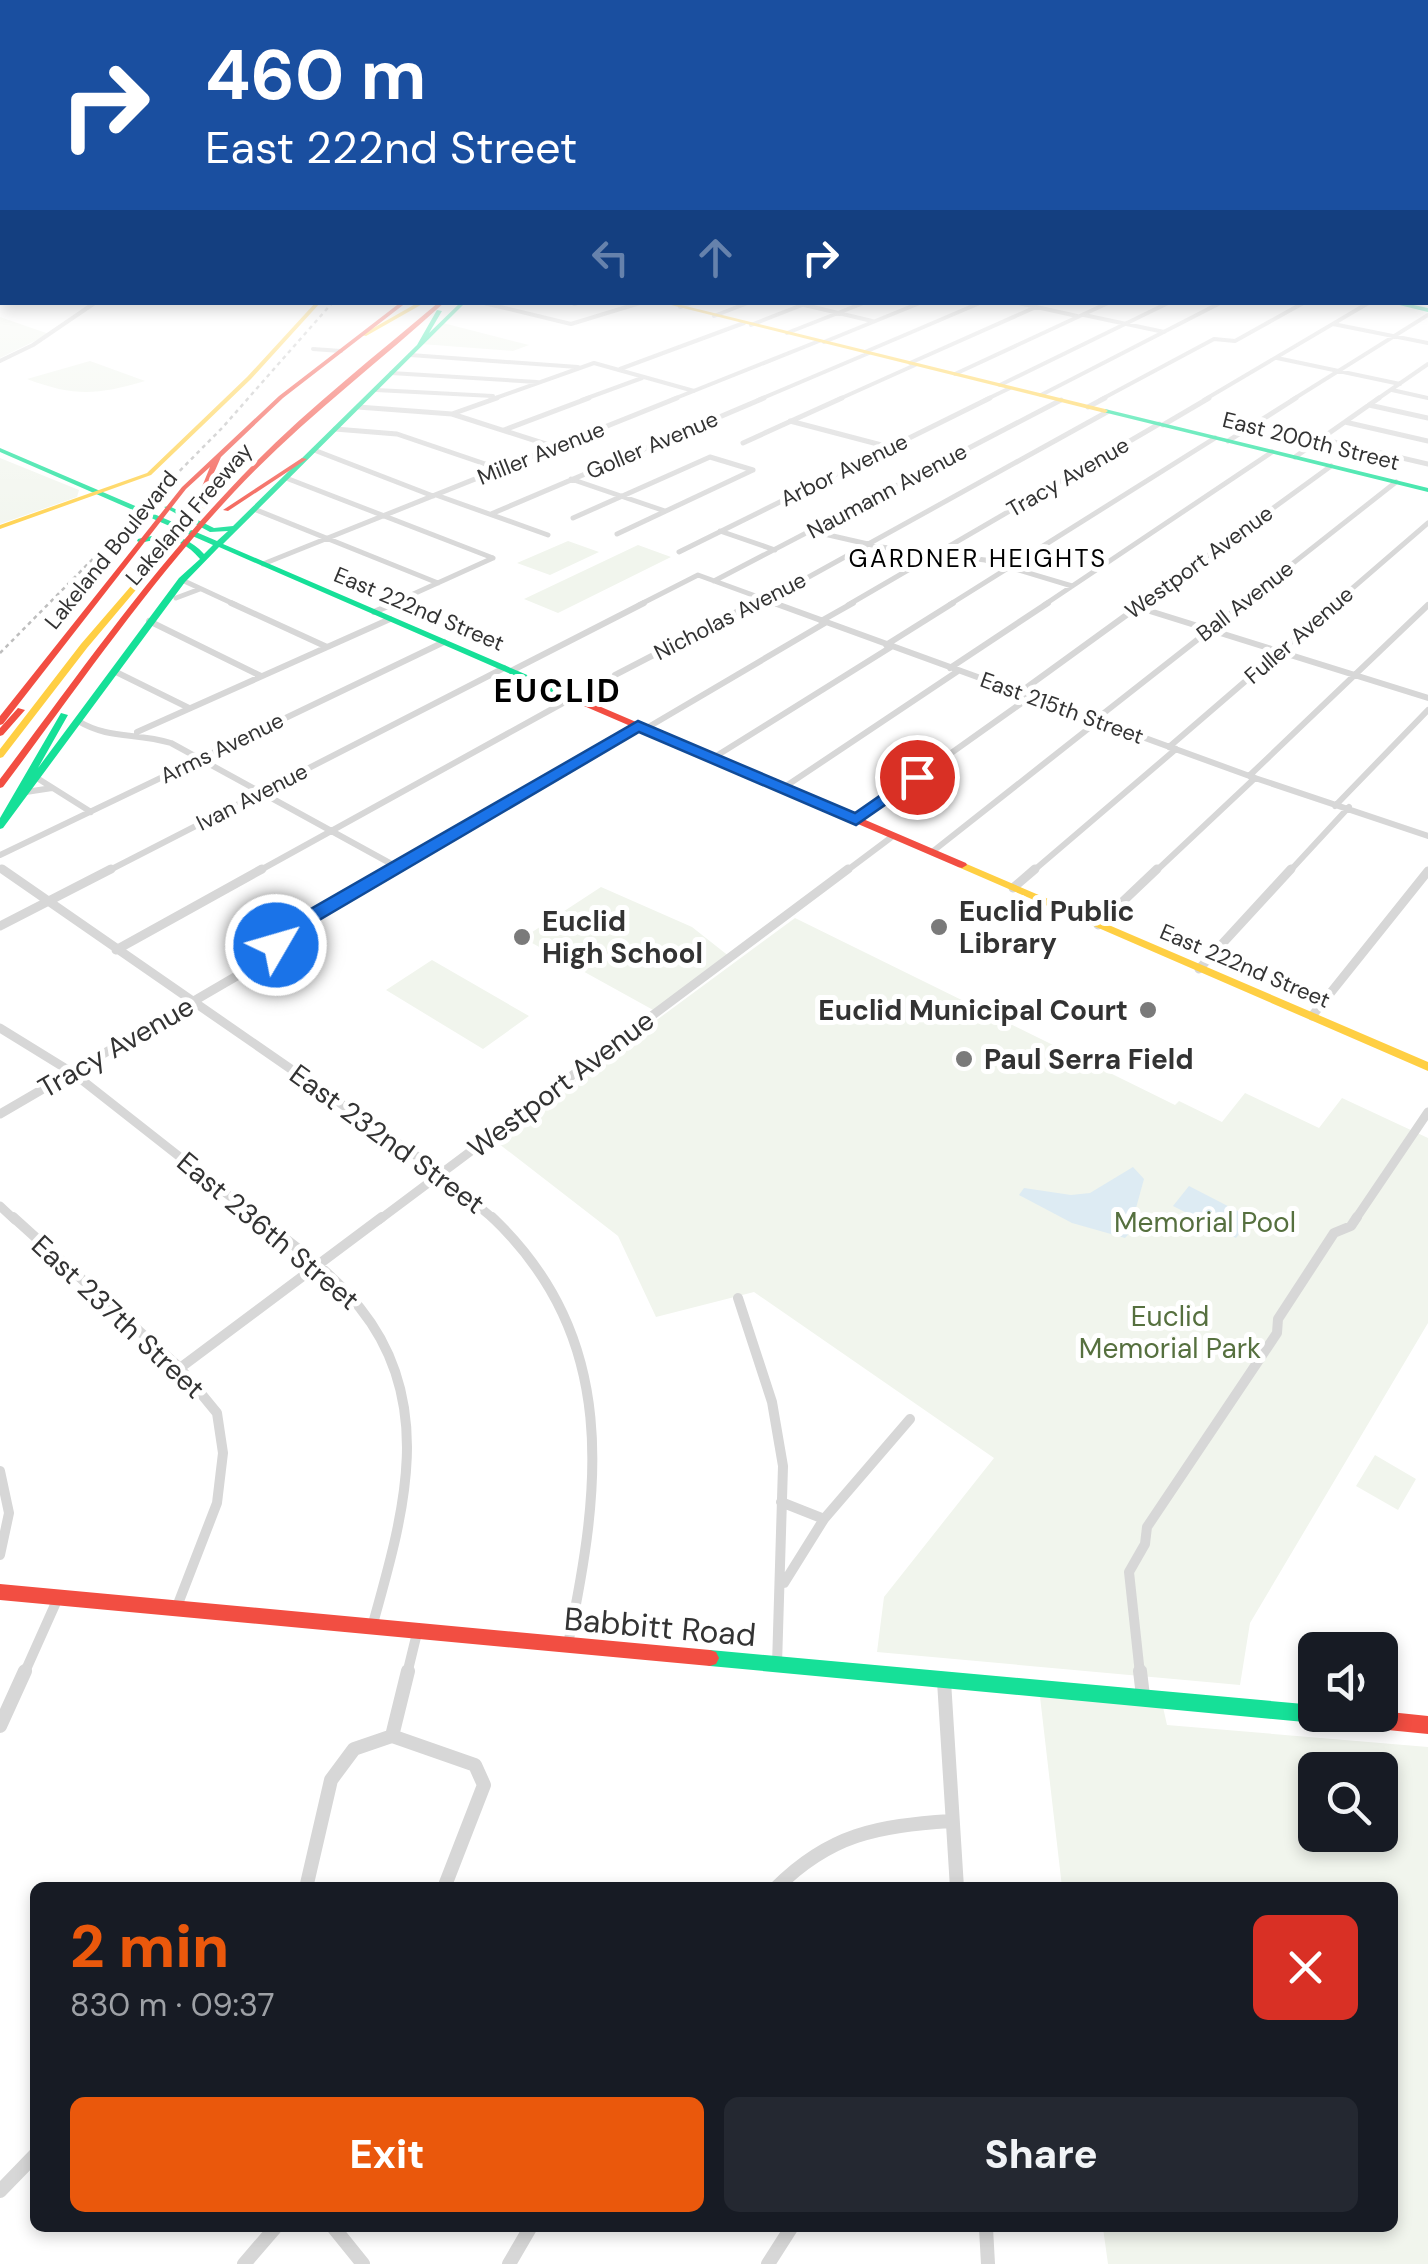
<!DOCTYPE html>
<html lang="en">
<head>
<meta charset="utf-8">
<style>
  :root { --surface:#171b24; --page:#242831; --text:#f1f3f6; --muted:#9ea1a6; --accent:#ea580c }
  body { margin:0; font-family:"DM Sans",sans-serif; background:var(--page); color:var(--text); height:100vh; display:flex; flex-direction:column; font-size:38px; white-space:nowrap }
  * { box-sizing:border-box; margin:0 }
  p { font-size:32px; color:var(--muted) }
  .icon { flex:none; width:55px; height:55px; fill:none; stroke:currentColor; stroke-width:2; stroke-linecap:round; stroke-linejoin:round }
  .map { position:relative; flex:1; overflow:hidden }
  .side { position:absolute; left:30px; top:1882px; width:1368px; height:350px; display:flex; flex-direction:column; background:var(--surface); border-radius:15px; box-shadow:0 5px 15px #0003 }
  .side>* { flex:none }
  .hud { position:absolute; left:0px; top:0px; width:1430px; height:305px; box-shadow:0 5px 15px #0003; background:#1a4fa0; color:#fff; overflow:hidden }
  .tools { position:absolute; left:1298px; top:1632px; display:grid; gap:20px }
  .tools a { display:grid; place-items:center; width:100px; height:100px; border-radius:15px; background:var(--surface); box-shadow:0 5px 15px #0003; font-size:50px }
  .pin { position:absolute; display:grid; place-items:center; width:85px; height:85px; color:#fff; margin:-42px; border:5px solid #fff; border-radius:50%; box-shadow:0 2px 10px #0007 }
  .me { position:absolute; width:110px; margin:-55px; rotate:52deg; stroke-linejoin:round; filter:drop-shadow(0 0 8px #0008) }
  .turn { display:flex; align-items:center; gap:35px; height:210px; padding:0 40px; font-size:45px }
  .turn .icon { width:130px; height:130px; stroke-width:2.5 }
  .turn b { display:block; font-size:70px; line-height:85px }
  .lanes { display:flex; align-items:center; height:95px; padding:0 40px; background:#0003; justify-content:center; gap:50px; direction:ltr }
  .lanes .off { opacity:.35 }
  .round { display:grid; place-items:center; flex:none; width:105px; height:105px; border-radius:15px; background:var(--page) }
  .summary { display:flex; align-items:center; justify-content:space-between; height:170px; padding:0 40px }
  h1 { font-size:60px; font-weight:800; line-height:75px; color:var(--accent) }
  .button { display:flex; gap:20px; margin-top:auto; padding:20px 40px }
  .button a { flex:1; height:115px; border-radius:15px; background:var(--accent); color:#fff; font-size:40px; font-weight:800; line-height:115px; text-align:center }
  .button a+a { background:var(--page); color:var(--text) }
  .map>svg:first-child { display:block }
</style>
</head>
<body>
<div class="map">
<svg width="1428" height="2264" viewBox="0 0 1428 2264">
  <rect width="100%" height="100%" fill="#fff"/>
  <path fill="#f1f5ed" fill-rule="evenodd" d="M0,317L49,334L0,358Z
    M443,323L529,345L513,351L421,344Z
    M90,361L145,381C97,395 75,397 27,379Z
    M0,458L79,490L77,497L0,524Z
    M568,541L599,552L550,575L517,563Z
    M638,545L671,557L558,613L524,599Z
    M601,887L692,927L730,957L655,1011L523,938Z
    M795,918L1175,1105L1179,1101L1222,1122L1245,1093L1319,1128L1342,1098L1428,1138V1323L1250,1623L1240,1685L877,1652L884,1597L994,1458L754,1292L656,1317L618,1236L494,1140Z
    M432,960L529,1016L483,1049L386,990Z
    M1375,1455L1416,1479L1398,1510L1356,1486Z
    M1039,1688L1161,1698L1167,1725L1428,1747V2264H1108L1103,2228H1392V1888L1062,1887ZM1315,1770H1380V1835H1315Z"/>
  <path fill="#ddebf3" d="M1133,1167L1144,1179L1136,1208L1137,1225L1125,1238L1072,1223L1019,1195L1024,1188L1071,1195L1090,1193Z
    M1189,1186L1251,1218L1236,1238L1173,1206Z"/>
  <g fill="none" stroke-linecap="round" stroke-linejoin="round">
    <path stroke="#d7d7d7" stroke-width="4" d="M480,302L571,324L643,302
      M792,302L872,321
      M1014,302L1077,316
      M574,304L581,302
      M680,307L694,302
      M1084,315L1164,332
      M714,316L750,302
      M1333,324L1428,343
      M751,325L802,305
      M787,333L866,302
      M824,342L922,302
      M313,349L341,351
      M865,352L982,302
      M410,355L578,367
      M1277,358L1400,384
      M0,361L33,345L96,302
      M910,363L1036,307
      M620,369L744,323
      M391,373L537,382
      M955,374L1110,302
      M1000,385L1170,302
      M376,390L493,396
      M1392,390L1428,398
      M1041,395L1222,302
      M490,400L594,363L694,391
      M582,400L642,378
      M671,400L819,341
      M758,400L869,353
      M837,400L915,365
      M985,400L1010,388
      M1100,400L1214,339L1235,341L1305,302
      M1204,400L1370,302
      M1292,400L1428,315
      M1376,400L1428,364"/>
    <path stroke="#d7d7d7" stroke-width="5" d="M1369,405L1428,418
      M358,407L452,414L555,447
      M1088,407L1105,398
      M452,414L497,398
      M790,421L889,447
      M1345,422L1428,441
      M1163,425L1209,398
      M335,429L397,434L500,469
      M504,430L589,398
      M1321,439L1428,464
      M1228,441L1296,398
      M743,443L842,398
      M314,450L433,496
      M1295,457L1379,398
      M286,478L493,558
      M571,479L665,511
      M436,495L548,535
      M254,509L438,583
      M491,514L764,398
      M573,518L710,457L753,470
      M720,531L775,550
      M811,531L881,547L985,560L1072,586
      M617,534L753,470
      M679,552L990,398
      M263,564L677,398
      M182,580L236,605
      M714,581L1061,400
      M176,598L200,589
      M389,605L493,558
      M639,605L698,575L780,605
      M748,605L796,584L1107,412
      M848,605L1159,424
      M949,605L1215,438
      M1044,605L1272,452
      M1140,605L1331,466
      M1240,605L1396,482
      M1333,605L1428,523"/>
    <path stroke="#d7d7d7" stroke-width="6" d="M231,603L327,647
      M774,603L1255,778L1428,836
      M1137,607L1428,698
      M374,612L395,603
      M149,621L261,676
      M821,621L853,603
      M886,645L953,603
      M950,668L1048,603
      M114,671L189,708
      M511,671L644,603
      M615,675L754,603
      M1019,693L1143,603
      M1095,720L1244,603
      M78,721C110,740 135,732 171,743L397,867
      M645,729L825,623
      M137,732L390,619
      M1169,747L1336,603
      M713,758L891,647
      M1249,776L1428,605
      M37,778L91,812
      M783,788L958,671
      M26,792L52,788
      M1335,806L1428,710
      M857,820L1030,697
      M932,852L1098,721
      M0,855L444,642
      M0,868L5,872
      M106,872L504,668
      M257,872L572,698
      M388,872L638,726
      M845,872L893,836
      M1032,872L1176,749
      M1155,872L1255,778
      M1289,872L1349,807"/>
    <path stroke="#d7d7d7" stroke-width="9" d="M2,869L428,1164L495,1220
      M1013,888L1035,869
      M1098,925L1157,869
      M0,926L111,869
      M116,950L262,869
      M1199,969L1291,869
      M1312,1016L1428,871
      M0,1028L73,1073L260,1220
      M0,1114L247,970L302,922L392,869
      M0,1206L15,1220
      M379,1220L848,869
      M1355,1220L1428,1112"/>
    <path stroke="#d7d7d7" stroke-width="10" d="M13,1217L180,1368L217,1413L223,1453L217,1503L176,1609
      M257,1217C293,1245 332,1272 360,1308C438,1405 402,1519 372,1627
      M492,1217C620,1339 601,1487 568,1644
      M738,1298L772,1402L783,1466L777,1665
      M180,1368L382,1217
      M0,1471L9,1513L0,1555
      M781,1502L824,1519
      M784,1583L824,1519L910,1419
      M24,1674L58,1598
      M407,1674L417,1633
      M1140,1674L1129,1572L1145,1544L1147,1527L1277,1333L1278,1319L1334,1233L1351,1226L1357,1217"/>
    <path stroke="#d7d7d7" stroke-width="14" d="M1140,1671L1143,1696
      M944,1681L957,1888
      M0,1726L25,1671
      M392,1736L408,1671
      M306,1888L331,1780L354,1749L392,1736L475,1765L484,1785L444,1888
      M776,1888C830,1834 877,1826 951,1821
      M0,2191L35,2155
      M334,2228L363,2264
      M986,2228L988,2264
      M244,2264L275,2228
      M509,2264L530,2228
      M768,2264L791,2228"/>
    <path fill="#16e098" fill-rule="evenodd" d="M461,302H466L223,544L576,696V700H570L219,547L185,582L3,828L0,829V818L61,713L68,715L38,768L179,578L200,559C183,539 165,536 141,543L137,541L138,539C164,532 186,534 204,554L213,545L0,452V448L217,541L228,531L210,532L164,507L169,506L214,528L233,526L417,345L437,310L442,311L429,333Z
      M1387,302H1399L1428,308V312Z
      M1105,409L1428,488V492L1103,412Z
      M710,1650L1315,1705V1715H1323L1321,1720L1315,1723L710,1666L704,1664L701,1658L704,1652Z"/>
    <path fill="#ffcf43" fill-rule="evenodd" d="M316,302H321L251,379L151,475L0,529V525L147,473L247,377Z
      M419,302H426L366,336L361,335Z
      M669,302L1105,409L1108,411L1105,413L659,302Z
      M226,476L231,477L87,648L3,757L0,758V749L81,644Z
      M962,862L1428,1062V1071L958,867L957,865Z"/>
    <path fill="#f24e42" fill-rule="evenodd" d="M401,302H407L283,398L221,457L202,500L197,499L210,467L186,489L3,724L0,725V716L182,487L279,396Z
      M439,302H445C375,366 299,422 234,492C149,583 78,687 3,787L0,788V779C74,681 144,580 228,491C292,421 367,363 439,302Z
      M302,458L307,459L228,511L223,510Z
      M573,695L966,863L967,865L962,868L958,867L570,700L569,698Z
      M18,708L25,710L3,735L0,736V728Z
      M0,1584L710,1650L716,1652L719,1658L716,1664L710,1666L0,1600Z
      M1380,1711L1428,1716V1734L1327,1724L1321,1721L1318,1715H1380Z"/>
    <path stroke="#bebebe" stroke-width="2.5" stroke-dasharray="4 4" stroke-linecap="butt" d="M0,653L222,428L333,302"/>
  </g>
  <linearGradient id="sky" x2="0" y2="1"><stop stop-color="#a3caec"/><stop offset="0.43" stop-color="#fff"/><stop offset="1" stop-color="#fff" stop-opacity="0"/></linearGradient>
  <rect width="1428" height="559" fill="url(#sky)"/>
  <path fill="#1a73e8" stroke="#114b97" stroke-width="2.5" d="M638,721L855,813L911,774L925,777L856,825L639,732L309,926L276,951L266,945L295,918Z"/>
  <g fill="#7a7a7a" stroke="#fff" stroke-width="4">
    <circle cx="939" cy="927" r="10"/>
    <circle cx="522" cy="937" r="10"/>
    <circle cx="1148" cy="1010" r="10"/>
    <circle cx="964" cy="1059" r="10"/>
  </g>
  <g text-anchor="middle" dominant-baseline="central" stroke-width="10" stroke-linejoin="round" paint-order="stroke">
    <g font-size="22" fill="#333" stroke="#fff">
      <text transform="translate(1311 441) rotate(14)">East 200th Street</text>
      <text transform="translate(652 445) rotate(-23)">Goller Avenue</text>
      <text transform="translate(541 453) rotate(-22)">Miller Avenue</text>
      <text transform="translate(844 470) rotate(-26)">Arbor Avenue</text>
      <text transform="translate(1068 477) rotate(-30)">Tracy Avenue</text>
      <text transform="translate(887 491) rotate(-28)">Naumann Avenue</text>
      <text transform="translate(189 514) rotate(-49)">Lakeland Freeway</text>
      <text transform="translate(111 550) rotate(-51)">Lakeland Boulevard</text>
      <text transform="translate(1199 562) rotate(-36)">Westport Avenue</text>
      <text transform="translate(1245 601) rotate(-38)">Ball Avenue</text>
      <text transform="translate(419 609) rotate(23)">East 222nd Street</text>
      <text transform="translate(730 616) rotate(-27)">Nicholas Avenue</text>
      <text transform="translate(1299 635) rotate(-41)">Fuller Avenue</text>
      <text transform="translate(1062 708) rotate(20)">East 215th Street</text>
      <text transform="translate(222 748) rotate(-26)">Arms Avenue</text>
      <text transform="translate(252 797) rotate(-27)">Ivan Avenue</text>
      <text transform="translate(1245 966) rotate(23)">East 222nd Street</text>
    </g>
    <g font-size="25" letter-spacing="2.5" fill="#000" stroke="#fff">
      <text x="978" y="558">GARDNER HEIGHTS</text>
    </g>
    <g font-size="28" font-weight="bold" fill="#333" stroke="#fff" text-anchor="start">
      <text x="959" y="911">Euclid Public<tspan x="959" dy="32">Library</tspan></text>
      <text x="542" y="921">Euclid<tspan x="542" dy="32">High School</tspan></text>
      <text x="1128" y="1010" text-anchor="end">Euclid Municipal Court</text>
      <text x="984" y="1059">Paul Serra Field</text>
    </g>
    <g font-size="28" fill="#333" stroke="#fff">
      <text transform="translate(116 1047) rotate(-30)">Tracy Avenue</text>
      <text transform="translate(561 1084) rotate(-37)">Westport Avenue</text>
      <text transform="translate(387 1139) rotate(36)">East 232nd Street</text>
      <text transform="translate(268 1231) rotate(40)">East 236th Street</text>
      <text transform="translate(118 1317) rotate(43)">East 237th Street</text>
    </g>
    <g font-size="28" fill="#56703f" stroke="#fff">
      <text x="1205" y="1222">Memorial Pool</text>
      <text x="1170" y="1316">Euclid<tspan x="1170" dy="32">Memorial Park</tspan></text>
    </g>
    <g font-size="32" font-weight="bold" letter-spacing="2.5" fill="#000" stroke="#fff">
      <text x="558" y="691">EUCLID</text>
    </g>
    <g font-size="32" fill="#333" stroke="#fff">
      <text transform="translate(660 1627) rotate(5)">Babbitt Road</text>
    </g>
  </g>
</svg>
<div class="tools">
<a><svg class="icon" aria-label="sound" viewBox="0 0 24 24"><path d="M4 9h4l5-4v14l-5-4H4zM17 9q2 3 0 6"/></svg></a>
<a><svg class="icon" aria-label="search" viewBox="0 0 24 24"><circle cx="10" cy="10" r="6"/><path d="M15 15l6 6"/></svg></a>
</div>
<div class="pin" style="left:917px;top:777px;background:#d93025"><svg class="icon" aria-label="arrive" viewBox="0 0 24 24"><path d="M6 21V4h12l-3 4 3 4H6"/></svg></div>
<svg class="me" style="left:276px;top:945px" viewBox="-20 -20 40 40"><circle r="17" fill="#1a73e8" stroke="#fff" stroke-width="3"/><path d="M0-11L8 9 0 5-8 9z" fill="#fff"/></svg>
<div class="hud">
<div class="turn"><svg class="icon" aria-label="right" viewBox="0 0 24 24"><path d="M7 20v-9h11M14 6l5 5-5 5"/></svg><div><b>460 m</b>East 222nd Street</div></div>
<div class="lanes"><svg class="icon off" aria-label="left" viewBox="0 0 24 24"><path d="M17 20v-9H6M10 6l-5 5 5 5"/></svg><svg class="icon off" aria-label="ahead" viewBox="0 0 24 24"><path d="M12 20V5M6 11l6-6 6 6"/></svg><svg class="icon" aria-label="right" viewBox="0 0 24 24"><path d="M7 20v-9h11M14 6l5 5-5 5"/></svg></div>
</div>
<section class="side">
<div class="summary"><div><h1>2 min</h1><p>830 m · 09:37</p></div><a class="round" style="background:#d93025;color:#fff"><svg class="icon" aria-label="close" viewBox="0 0 24 24"><path d="M6 6l12 12M18 6L6 18"/></svg></a></div>
<div class="button"><a>Exit</a><a>Share</a></div>
</section>
</div>
</body>
</html>
